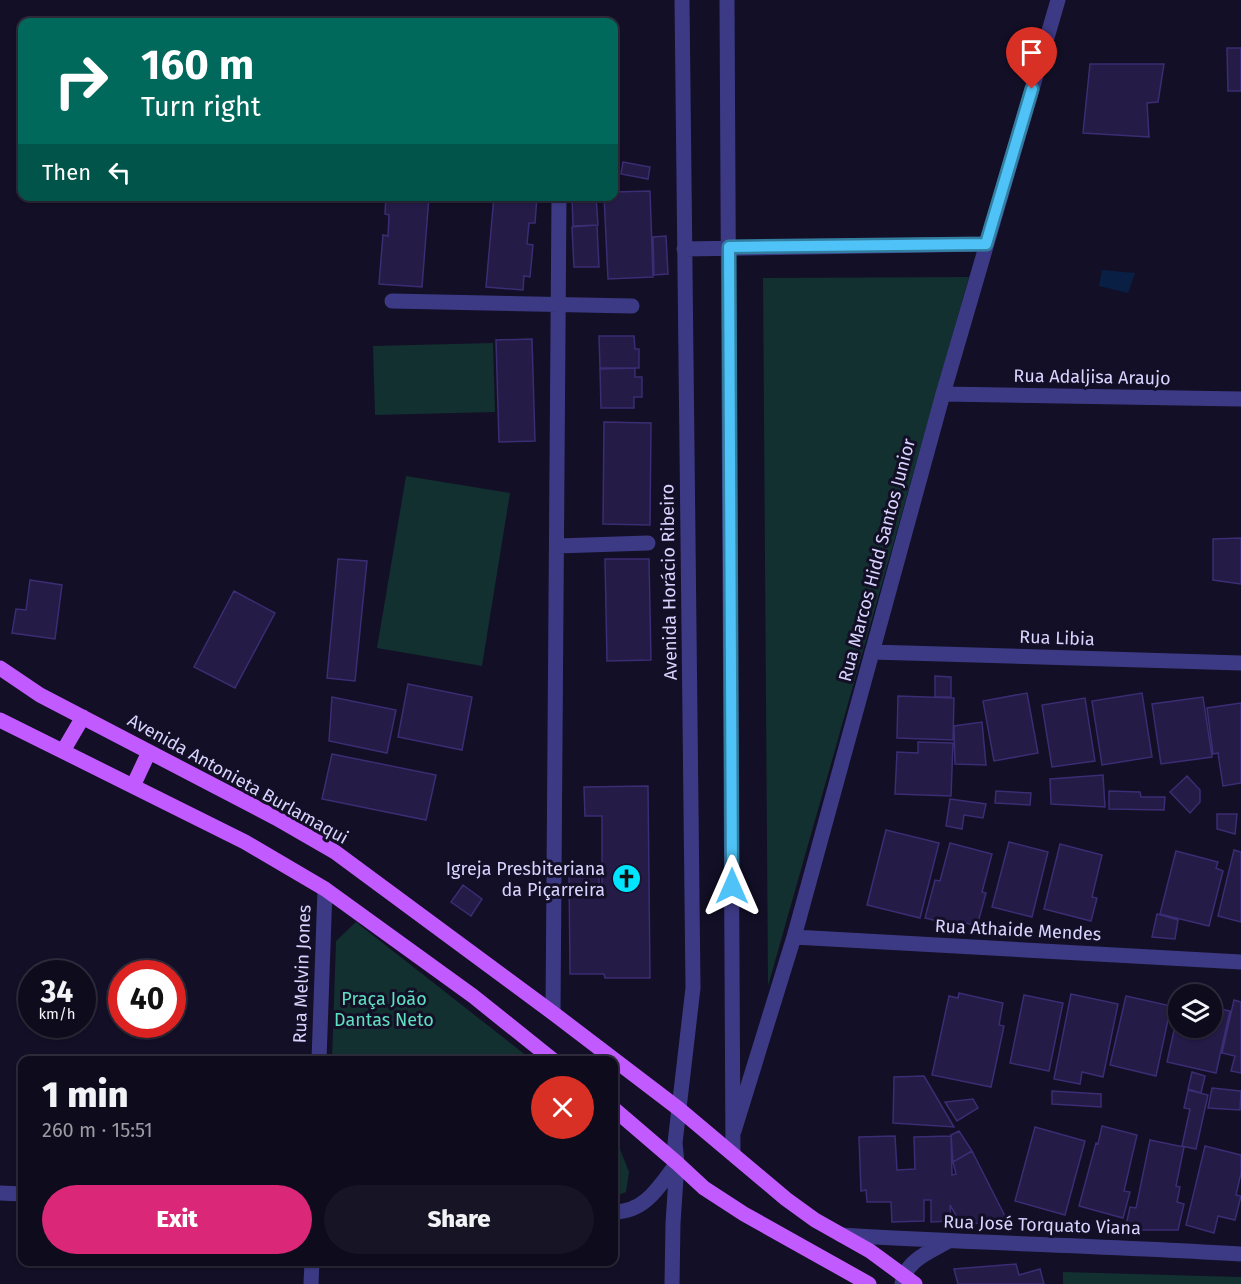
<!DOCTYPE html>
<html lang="en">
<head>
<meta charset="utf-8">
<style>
  :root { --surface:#0e0b1c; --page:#171425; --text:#f1f3f6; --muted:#9b9ba3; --line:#2e2b3b; --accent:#db2777 }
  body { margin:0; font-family:"Fira Sans",sans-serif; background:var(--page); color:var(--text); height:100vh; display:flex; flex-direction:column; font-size:22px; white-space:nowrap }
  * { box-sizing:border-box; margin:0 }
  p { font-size:20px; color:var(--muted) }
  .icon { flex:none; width:33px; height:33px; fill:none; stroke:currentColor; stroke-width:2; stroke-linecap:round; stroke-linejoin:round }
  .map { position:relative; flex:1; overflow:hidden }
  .details { position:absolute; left:18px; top:1056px; width:600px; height:210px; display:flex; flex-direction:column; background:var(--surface); border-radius:12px; box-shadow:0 2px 4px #0004,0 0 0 2px var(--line) }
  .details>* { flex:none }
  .top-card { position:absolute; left:18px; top:18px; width:600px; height:183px; border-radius:12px; box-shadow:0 2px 4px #0004,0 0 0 2px var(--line); background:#00695c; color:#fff; overflow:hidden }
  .fabs { position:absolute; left:1168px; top:984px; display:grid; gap:12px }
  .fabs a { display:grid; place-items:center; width:54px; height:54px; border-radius:50%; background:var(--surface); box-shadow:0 2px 4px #0004,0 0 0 2px var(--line); font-size:30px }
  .speed { position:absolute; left:18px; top:960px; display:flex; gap:12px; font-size:30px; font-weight:700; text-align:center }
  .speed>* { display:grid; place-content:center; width:78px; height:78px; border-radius:50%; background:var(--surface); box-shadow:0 2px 4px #0004,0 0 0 2px var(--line); line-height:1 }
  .speed small { font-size:15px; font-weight:400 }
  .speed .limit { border:9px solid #d22; background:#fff; color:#111 }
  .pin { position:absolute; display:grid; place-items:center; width:51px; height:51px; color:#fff; margin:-62px -26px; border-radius:50% 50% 50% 0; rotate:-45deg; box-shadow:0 0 6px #0007 }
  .pin .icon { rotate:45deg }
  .me { position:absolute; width:66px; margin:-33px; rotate:0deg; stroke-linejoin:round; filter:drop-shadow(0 0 4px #0008) }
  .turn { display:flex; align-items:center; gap:21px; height:126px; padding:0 24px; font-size:27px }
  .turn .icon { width:78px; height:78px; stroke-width:2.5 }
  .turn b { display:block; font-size:42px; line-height:51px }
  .then { display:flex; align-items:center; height:57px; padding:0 24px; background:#0003; gap:12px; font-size:22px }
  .round { display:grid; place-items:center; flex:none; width:63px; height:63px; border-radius:32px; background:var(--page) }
  .head { display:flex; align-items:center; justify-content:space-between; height:102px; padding:0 24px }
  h1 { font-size:36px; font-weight:800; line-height:45px }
  .primary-button { display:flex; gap:12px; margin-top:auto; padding:12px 24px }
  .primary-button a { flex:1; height:69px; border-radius:36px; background:var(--accent); color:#fff; font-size:24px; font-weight:800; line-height:69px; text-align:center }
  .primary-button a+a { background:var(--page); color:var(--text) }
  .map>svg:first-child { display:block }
</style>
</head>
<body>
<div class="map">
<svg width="1241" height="1284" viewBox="0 0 1241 1284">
  <rect width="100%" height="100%" fill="#130f26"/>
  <path fill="#12302f" d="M969,277L768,986L763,278Z
    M493,343L495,412L375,415L373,346Z
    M406,476L510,493L482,666L377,648Z
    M356,922L532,1060H332L336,941Z
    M614,1134L629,1172L626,1192L614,1197Z
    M1063,1272L1241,1277V1284H1063Z"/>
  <path fill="#0a1f44" d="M1102,270L1135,273L1128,293L1099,286Z"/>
  <path fill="#241b47" stroke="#3b2d73" stroke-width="1.5" d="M1227,48H1241V91H1228Z
    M1090,64H1164L1158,102L1147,103L1149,137L1083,133Z
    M623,162L650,167L648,179L621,174Z
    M650,191L653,277L608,279L604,196H614V192Z
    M386,196H429L422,287L379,284L383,235L388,236L389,215L385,214Z
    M494,196H537L535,223H529L527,244L533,245L530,277L524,276L523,290L486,287Z
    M572,196H596L598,225L573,226Z
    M597,225L599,267H574L572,227Z
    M666,236L668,274L654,275L653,237Z
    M599,336H634L635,349H639V368H600Z
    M532,339L535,441L499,442L496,340Z
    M635,368V377H642V397H634V408H601L600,369Z
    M604,422L651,423L650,525L603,524Z
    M1241,538V584L1213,580V539Z
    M338,559L367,561L355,681L327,678Z
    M605,559H649L651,660L607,661Z
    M30,580L62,585L55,639L12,633L16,609L26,610Z
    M234,591L275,613L235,688L194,667Z
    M935,676L951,677V697H935Z
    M408,684L472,697L462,750L398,737Z
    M1027,693L1038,753L994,761L983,701Z
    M1142,693L1152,757L1102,765L1092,701Z
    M898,696L954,698L953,740L897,738Z
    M332,697L396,710L387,753L329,741Z
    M1203,697L1212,757L1161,764L1152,704Z
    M1085,698L1095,761L1052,767L1042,705Z
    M1241,703V783L1223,786L1218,753L1213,754L1207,708Z
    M982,722L986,765L955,764L954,726Z
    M918,742L953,743L951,796L895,794L897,752L918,753Z
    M332,754L436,775L426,820L322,799Z
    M1103,775L1105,807L1051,804L1050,779Z
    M1187,776L1200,790V802L1190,813L1170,792Z
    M648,786L650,978H605L604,974H570L569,870H599V888H602V816H585L584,787Z
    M996,791L1031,793L1030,805L995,803Z
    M1109,791L1140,792L1141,797H1165L1164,810L1109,809Z
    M950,799L986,804L983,818L964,815L962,829L946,826Z
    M1217,814H1237L1235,834L1217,829Z
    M886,830L939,843L920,918L867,905Z
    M1009,842L1048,852L1032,917L992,907Z
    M950,843L992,854L982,892L986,893L977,926L962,922L961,927L925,918L935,880L940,881Z
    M1060,844L1102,855L1092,897L1097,898L1091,921L1044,909Z
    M1234,850L1241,852V922L1218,916Z
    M1176,851L1218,862L1216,868L1223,871L1209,926L1160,914Z
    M463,885L482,899L471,916L451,902Z
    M1157,914L1178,920L1175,939L1152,937Z
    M959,993L1003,1003L999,1025L1004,1026L991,1087L932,1075L949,996L958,998Z
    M1071,994L1118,1004L1103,1077L1082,1072L1080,1084L1054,1079Z
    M1024,995L1063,1003L1049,1071L1010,1063Z
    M1126,996L1171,1006L1156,1076L1110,1065Z
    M1234,1000L1241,1002V1073L1231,1071L1235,1056L1222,1053Z
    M1212,1007L1230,1011L1216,1073L1167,1062L1179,1008V1028H1212Z
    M1192,1072L1205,1076L1201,1093L1188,1089Z
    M924,1076L954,1127L893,1123L894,1077Z
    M1212,1088L1241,1091L1240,1110L1208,1108Z
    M1188,1090L1208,1095L1196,1149L1182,1146L1190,1109L1184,1108Z
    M1052,1091L1101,1094V1107L1052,1104Z
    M973,1099L978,1108L957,1121L945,1102Z
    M1102,1126L1137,1135L1124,1191L1130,1192L1123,1218L1079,1206L1096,1143L1098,1144Z
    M1035,1127L1085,1141L1065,1215L1015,1201Z
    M959,1131L972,1151L953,1162L951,1135Z
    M895,1136L897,1170L915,1169L914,1137L951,1136L952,1175L956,1174L953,1162L972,1151L1008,1222L961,1224L950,1205L951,1221L931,1222V1200H924V1221L892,1222L891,1202H867L866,1190L861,1191L859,1137Z
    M1150,1140L1184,1147L1176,1186L1180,1187L1177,1202L1184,1204L1178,1230H1125L1130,1207L1136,1208Z
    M1205,1146L1241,1155V1173L1236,1195L1241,1196L1235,1220L1218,1216L1214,1233L1186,1225Z
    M1016,1264L1019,1275L1040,1269L1044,1284H958L954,1269Z"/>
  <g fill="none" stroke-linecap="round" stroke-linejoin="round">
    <path stroke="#3d3a85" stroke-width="15" d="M727,0L733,1154
      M684,249L986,244
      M392,301L632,306
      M943,394L1241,399
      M557,546L648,543
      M872,652L1241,663
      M794,937L1241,962
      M553,1013L559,196
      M319,1060L325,889
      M734,1131L794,937L943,394L1058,0
      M0,1193L22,1194
      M614,1212C646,1212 660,1185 677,1163
      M841,1235C974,1243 1108,1246 1241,1254
      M311,1284L312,1262
      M672,1284L673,1223L677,1163L675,1143L693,988L682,0
      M902,1284C905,1261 929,1252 947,1242"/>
    <path stroke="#c25bff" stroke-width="15" d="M0,668L40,695L276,818L335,852L553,1013L679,1109L786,1199L815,1220L870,1251L915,1284
      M0,720L245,842L325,889L473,996L553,1060
      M63,751L83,717
      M133,786L149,752
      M614,1109L677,1163L704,1188L744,1214L869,1284"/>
  </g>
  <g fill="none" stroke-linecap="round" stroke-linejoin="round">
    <defs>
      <path id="route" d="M732,886L729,247L986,244L1032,89"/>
    </defs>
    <use href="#route" stroke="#337fa1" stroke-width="15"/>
    <use href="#route" stroke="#4fc3f7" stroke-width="10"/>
  </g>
  <defs>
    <symbol id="church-disc" viewBox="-11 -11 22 22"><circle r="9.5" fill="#00e5ff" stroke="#130f26"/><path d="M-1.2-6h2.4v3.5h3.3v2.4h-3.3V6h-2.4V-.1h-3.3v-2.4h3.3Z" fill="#111"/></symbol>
  </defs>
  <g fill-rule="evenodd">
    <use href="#church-disc" x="610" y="862" width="33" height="33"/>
  </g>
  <g text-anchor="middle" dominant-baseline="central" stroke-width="6" stroke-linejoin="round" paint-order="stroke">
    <g font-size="18" fill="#d9d4ff" stroke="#130f26">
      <text transform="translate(1092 377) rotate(1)">Rua Adaljisa Araujo</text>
      <text transform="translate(877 560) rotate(-75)">Rua Marcos Hidd Santos Junior</text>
      <text transform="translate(669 582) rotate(-91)">Avenida Horácio Ribeiro</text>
      <text transform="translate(1057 638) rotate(2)">Rua Libia</text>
      <text transform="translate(238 779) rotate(29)">Avenida Antonieta Burlamaqui</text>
      <text transform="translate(1018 930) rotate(3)">Rua Athaide Mendes</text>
      <text transform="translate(302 974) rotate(-88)">Rua Melvin Jones</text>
      <text transform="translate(1042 1225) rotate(2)">Rua José Torquato Viana</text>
    </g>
    <g font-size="18" fill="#d9d4ff" stroke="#130f26" text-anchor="end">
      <text x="605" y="869">Igreja Presbiteriana<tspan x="605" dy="21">da Piçarreira</tspan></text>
    </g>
    <g font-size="18" fill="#5fe0c0" stroke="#130f26">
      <text x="384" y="999">Praça João<tspan x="384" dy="21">Dantas Neto</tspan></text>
    </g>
  </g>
</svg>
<div class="fabs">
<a><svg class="icon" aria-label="layers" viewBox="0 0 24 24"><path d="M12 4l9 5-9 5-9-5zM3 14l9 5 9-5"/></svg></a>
</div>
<div class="speed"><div>34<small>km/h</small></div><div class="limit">40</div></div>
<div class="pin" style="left:1032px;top:89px;background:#d93025"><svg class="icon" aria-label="arrive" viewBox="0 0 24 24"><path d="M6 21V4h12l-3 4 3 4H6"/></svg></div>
<svg class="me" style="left:732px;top:886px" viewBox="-20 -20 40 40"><path d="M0-17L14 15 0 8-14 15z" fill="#4fc3f7" stroke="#fff" stroke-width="4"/></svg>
<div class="top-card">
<div class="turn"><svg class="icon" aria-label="right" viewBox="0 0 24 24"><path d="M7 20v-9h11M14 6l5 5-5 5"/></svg><div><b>160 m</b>Turn right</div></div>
<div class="then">Then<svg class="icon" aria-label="left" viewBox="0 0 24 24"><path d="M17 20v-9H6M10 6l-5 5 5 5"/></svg></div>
</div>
<section class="details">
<div class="head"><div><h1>1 min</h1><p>260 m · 15:51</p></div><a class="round" style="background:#d93025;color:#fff"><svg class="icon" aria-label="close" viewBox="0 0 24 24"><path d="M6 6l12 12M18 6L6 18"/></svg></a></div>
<div class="primary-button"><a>Exit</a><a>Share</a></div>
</section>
</div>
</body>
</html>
